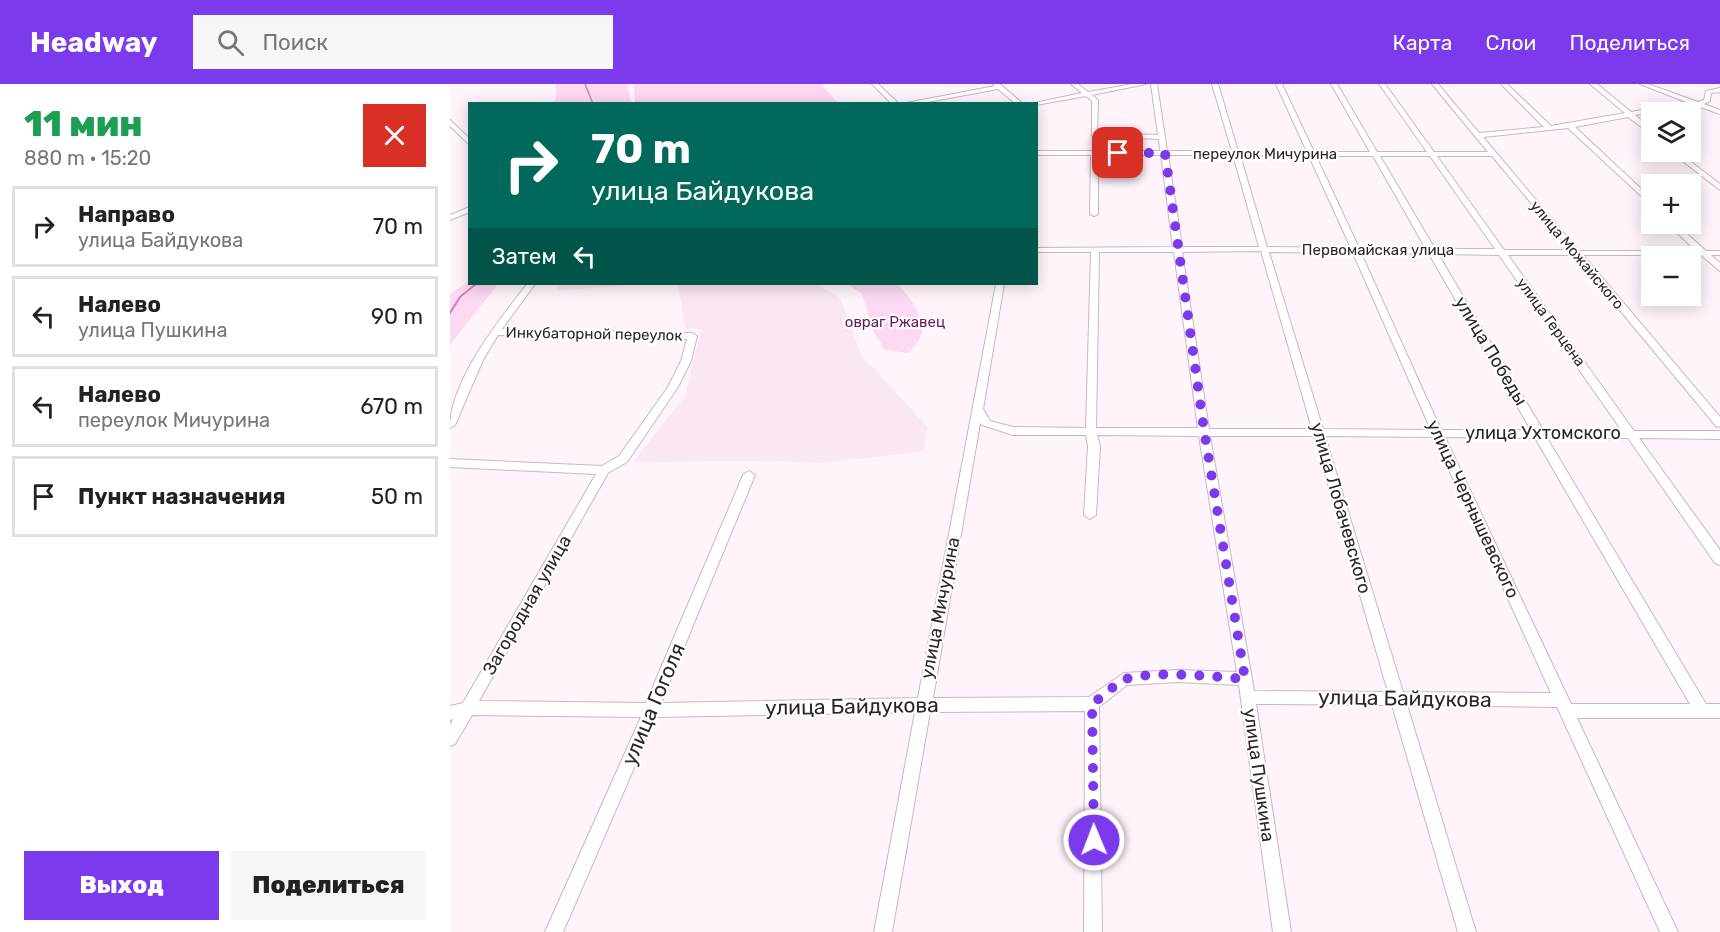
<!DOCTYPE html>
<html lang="ru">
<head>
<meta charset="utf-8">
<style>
  :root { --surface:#fff; --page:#f6f6f6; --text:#222; --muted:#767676; --line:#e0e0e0; --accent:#7c3aed }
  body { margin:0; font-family:Rubik,sans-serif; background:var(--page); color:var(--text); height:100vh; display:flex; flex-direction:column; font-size:22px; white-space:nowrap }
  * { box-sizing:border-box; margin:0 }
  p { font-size:20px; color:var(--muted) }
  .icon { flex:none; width:33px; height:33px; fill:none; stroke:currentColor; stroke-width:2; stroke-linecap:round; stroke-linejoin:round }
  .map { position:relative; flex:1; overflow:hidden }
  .details { display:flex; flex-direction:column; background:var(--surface); width:450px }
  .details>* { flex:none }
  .guide { position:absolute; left:18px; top:18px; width:570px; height:183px; border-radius:0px; box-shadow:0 3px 15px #0003; background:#00695c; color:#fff; overflow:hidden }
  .fabs { position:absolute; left:1191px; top:18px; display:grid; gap:12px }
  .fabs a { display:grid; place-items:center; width:60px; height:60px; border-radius:0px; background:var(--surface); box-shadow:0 3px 15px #0003; font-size:30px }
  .pin { position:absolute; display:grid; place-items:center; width:51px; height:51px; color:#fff; margin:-26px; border-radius:12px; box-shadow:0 3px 9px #0006 }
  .me { position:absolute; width:66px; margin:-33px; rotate:359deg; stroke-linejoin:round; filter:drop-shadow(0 0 4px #0008) }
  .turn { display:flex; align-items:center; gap:21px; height:126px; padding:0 24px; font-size:27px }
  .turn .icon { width:78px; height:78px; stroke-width:2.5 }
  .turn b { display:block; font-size:42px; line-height:51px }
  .then { display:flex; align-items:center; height:57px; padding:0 24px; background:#0003; gap:12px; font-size:22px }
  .round { display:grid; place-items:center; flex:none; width:63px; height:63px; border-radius:0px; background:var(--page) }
  .overview { display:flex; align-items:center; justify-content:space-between; height:102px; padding:0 24px }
  h1 { font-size:36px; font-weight:800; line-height:45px; color:#1e9e55 }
  .button { display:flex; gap:12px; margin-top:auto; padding:12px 24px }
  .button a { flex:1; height:69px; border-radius:0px; background:var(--accent); color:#fff; font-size:24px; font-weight:800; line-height:69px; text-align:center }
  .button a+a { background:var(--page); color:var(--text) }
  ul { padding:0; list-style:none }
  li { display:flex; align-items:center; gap:18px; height:81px; margin:0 12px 9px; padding:0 12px; border:3px solid var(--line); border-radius:0px }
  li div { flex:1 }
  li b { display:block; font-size:22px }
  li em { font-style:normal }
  header { display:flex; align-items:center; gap:36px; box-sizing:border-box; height:84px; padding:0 30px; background:var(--accent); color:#fff }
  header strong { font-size:28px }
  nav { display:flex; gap:33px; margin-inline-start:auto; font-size:21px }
  .search { width:420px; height:54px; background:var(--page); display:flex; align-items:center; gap:15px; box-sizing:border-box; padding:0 21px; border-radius:0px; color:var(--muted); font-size:22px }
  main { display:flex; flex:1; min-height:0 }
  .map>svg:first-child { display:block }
</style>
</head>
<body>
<header>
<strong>Headway</strong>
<div class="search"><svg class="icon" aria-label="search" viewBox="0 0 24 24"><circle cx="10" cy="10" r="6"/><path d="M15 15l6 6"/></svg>Поиск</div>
<nav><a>Карта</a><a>Слои</a><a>Поделиться</a></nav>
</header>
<main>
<section class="details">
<div class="overview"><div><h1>11 мин</h1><p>880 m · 15:20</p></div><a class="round" style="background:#d93025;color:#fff"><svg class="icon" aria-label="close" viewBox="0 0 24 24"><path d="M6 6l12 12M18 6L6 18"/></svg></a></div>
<ul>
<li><svg class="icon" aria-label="right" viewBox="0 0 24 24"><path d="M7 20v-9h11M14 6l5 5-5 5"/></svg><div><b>Направо</b><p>улица Байдукова</p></div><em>70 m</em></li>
<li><svg class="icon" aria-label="left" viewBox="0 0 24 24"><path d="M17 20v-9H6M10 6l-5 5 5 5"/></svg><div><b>Налево</b><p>улица Пушкина</p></div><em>90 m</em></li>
<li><svg class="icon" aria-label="left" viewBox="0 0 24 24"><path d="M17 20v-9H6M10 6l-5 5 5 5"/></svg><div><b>Налево</b><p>переулок Мичурина</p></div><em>670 m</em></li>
<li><svg class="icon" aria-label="arrive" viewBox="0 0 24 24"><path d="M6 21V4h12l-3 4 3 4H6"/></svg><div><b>Пункт назначения</b></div><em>50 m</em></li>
</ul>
<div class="button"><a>Выход</a><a>Поделиться</a></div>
</section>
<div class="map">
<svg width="1270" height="848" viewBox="0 0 1270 848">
  <rect width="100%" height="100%" fill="#fff4fb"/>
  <path fill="#fbe6f4" d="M110,200H189L106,207Z
    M228,200H366L390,214L412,272L478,343L474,367L373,379L327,377L183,378L235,312L251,246L235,244Z"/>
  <path fill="#fdd8f2" d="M108,0H177L181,19H104L107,11L105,1Z
    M184,0H371L387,18L185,19Z
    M19,197L20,200H48L0,261V210Z
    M398,200H447C459,211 478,236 470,254C468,259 462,265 458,269L435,266L423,247L412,210Z"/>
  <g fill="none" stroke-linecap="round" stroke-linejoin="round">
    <path stroke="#cd84ba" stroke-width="1.5" d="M135,0L143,20"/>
    <path stroke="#cd84ba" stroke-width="2" d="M0,229L10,213L26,200"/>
    <defs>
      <path id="minor" d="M422,0H428L449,20H442Z
        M543,0H550L573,20H566L548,5L467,20H451L545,2Z
        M621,0H628L638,8L683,0H696L642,11L648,16L647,49L708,51L701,0H707L717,67H782L762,0H768L788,67L857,68L826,0H832L864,68H920L881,0H887L927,68H977L929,0H935L984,68H1038L982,0H988L1029,49L1094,43L1051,0H1057L1101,42L1175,29L1140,0H1147L1181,28L1236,18L1190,0H1198L1248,18L1254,16L1256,7L1270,4V8L1261,9L1260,17L1254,20L1270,26V30L1242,20L1185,31L1202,45V51L1178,33L1125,43L1202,115V122L1118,44L1033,53L1129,167H1246L1218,140H1226L1256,167H1270V171H1261L1270,179V187L1251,171H1133L1270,333V343L1266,342L1124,171H1058L1184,347H1270V355L1189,354L1270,466V481L1265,479L1178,354H1097L1256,620H1270V634H1127L1228,848H1210L1107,623L957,621L1026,848H1008L942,621L806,620L841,848H823L789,601L728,598L677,601L649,623L652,848H634L635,627L480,628L442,848H424L465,628L206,633L113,848H95L191,633L22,631L5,660L0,662V641L3,635L0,636V622L13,619L146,390L0,383V375L152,382L169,372L218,303L231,277L237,255L48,251L33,276L5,341L0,344C0,297 49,236 77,200H85L52,245L242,249L247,252L241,277L228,303L177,378L158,389L29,617L196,619L293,391L299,387L305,391L211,619L468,614L546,200H554L533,325L540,337L563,343L636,344L641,168H586V164L723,163L711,71H648V130L644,132L640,130L641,71H586V67H710L709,55L642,52V17L636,12L586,21L579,20L632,9ZM718,71H783L809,163H732ZM790,71L859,72L901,164L817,163ZM866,72H923L976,165L909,164ZM930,72H980L1045,165H985ZM987,72H1042L1120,166H1054ZM811,167L862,345H759L732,168ZM649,168H724L748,344H646ZM819,168L903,169L981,346L873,345ZM911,169L979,170L1081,346H991ZM988,170L1049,171L1172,347L1093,346ZM530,339L532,341L563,351H636L638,362L634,431L640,435L646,431L650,362L647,351L749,352L787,588L728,586L674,589L639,613L483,614ZM760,352H864L938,608L804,607ZM875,352L984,353L1101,609L953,608ZM995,353L1085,354L1240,620H1121Z
        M0,36L20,55V61L0,42Z
        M1221,68H1228L1270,100V106Z
        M20,123V128L0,136V131Z"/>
    </defs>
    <use href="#minor" stroke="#ceb3c6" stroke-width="2"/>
    <use href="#minor" fill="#fff" fill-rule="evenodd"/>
  </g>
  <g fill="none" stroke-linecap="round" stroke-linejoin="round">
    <path stroke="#7c3aed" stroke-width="10" stroke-dasharray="0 18" d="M644,756L642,620C652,613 662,603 672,597C692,585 770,593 795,595L754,346L715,69H668"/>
  </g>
  <g text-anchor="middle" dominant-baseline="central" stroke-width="4.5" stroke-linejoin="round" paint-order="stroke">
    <g font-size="15" fill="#2d232a" stroke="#fff">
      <text x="815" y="70">переулок Мичурина</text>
      <text x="928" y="166">Первомайская улица</text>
      <text transform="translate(1127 171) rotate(50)">улица Можайского</text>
      <text transform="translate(1101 238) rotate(54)">улица Герцена</text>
      <text transform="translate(144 250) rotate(1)">Инкубаторной переулок</text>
    </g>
    <g font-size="15" fill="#6d165c" stroke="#fff">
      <text x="445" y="238">овраг Ржавец</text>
    </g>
    <g font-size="18" fill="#2d232a" stroke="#fff">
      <text transform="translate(1041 267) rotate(59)">улица Победы</text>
      <text x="1093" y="349">улица Ухтомского</text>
      <text transform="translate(891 424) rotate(74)">улица Лобачевского</text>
      <text transform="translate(1023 425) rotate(65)">улица Чернышевского</text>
      <text transform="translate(77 521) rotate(-60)">Загородная улица</text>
      <text transform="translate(490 524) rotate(-79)">улица Мичурина</text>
      <text transform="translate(809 691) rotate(82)">улица Пушкина</text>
    </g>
    <g font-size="21" fill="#2d232a" stroke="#fff">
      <text transform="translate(955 614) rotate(1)">улица Байдукова</text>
      <text transform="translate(203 620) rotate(-67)">улица Гоголя</text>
      <text transform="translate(402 622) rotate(-1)">улица Байдукова</text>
    </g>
  </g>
</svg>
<div class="fabs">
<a><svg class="icon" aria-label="layers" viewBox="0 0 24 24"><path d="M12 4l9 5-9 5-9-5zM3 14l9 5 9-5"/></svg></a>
<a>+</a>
<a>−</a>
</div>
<div class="pin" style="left:668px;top:69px;background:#d93025"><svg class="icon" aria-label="arrive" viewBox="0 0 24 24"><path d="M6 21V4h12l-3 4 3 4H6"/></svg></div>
<svg class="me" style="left:644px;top:756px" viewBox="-20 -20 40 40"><circle r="17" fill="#7c3aed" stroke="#fff" stroke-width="3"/><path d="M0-11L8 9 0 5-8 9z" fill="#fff"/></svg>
<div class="guide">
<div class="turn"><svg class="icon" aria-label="right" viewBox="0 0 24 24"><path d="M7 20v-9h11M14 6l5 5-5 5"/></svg><div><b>70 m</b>улица Байдукова</div></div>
<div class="then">Затем<svg class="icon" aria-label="left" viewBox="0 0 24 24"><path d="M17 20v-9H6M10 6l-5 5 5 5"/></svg></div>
</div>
</div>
</main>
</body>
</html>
